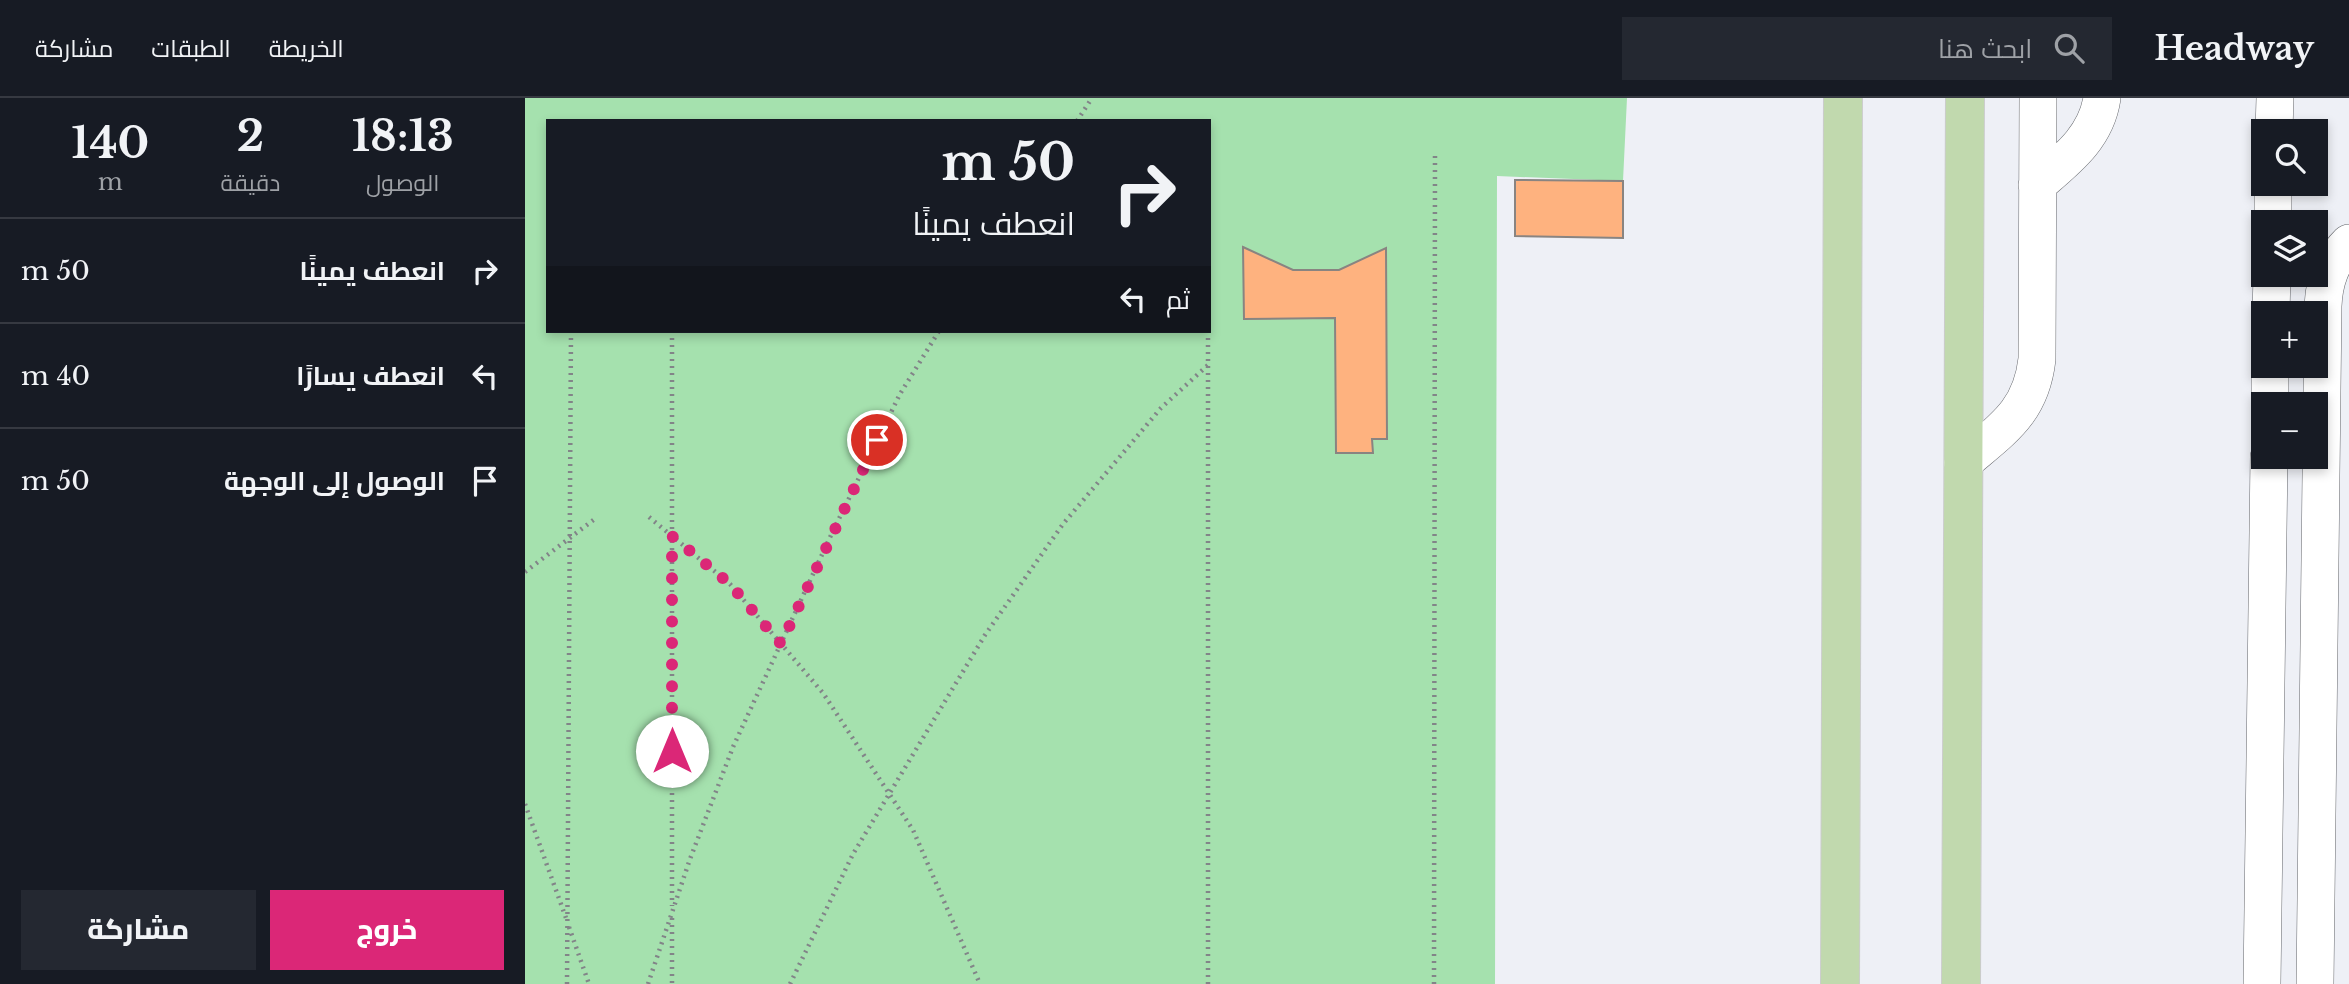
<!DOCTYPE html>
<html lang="ar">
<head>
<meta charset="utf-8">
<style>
  :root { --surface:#171b24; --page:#242831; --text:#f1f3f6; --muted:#9ea1a6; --line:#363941; --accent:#db2777 }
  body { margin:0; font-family:"Libre Baskerville",Cairo,serif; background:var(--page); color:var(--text); direction:rtl; height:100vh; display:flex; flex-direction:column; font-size:26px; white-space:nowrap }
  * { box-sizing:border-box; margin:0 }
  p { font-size:23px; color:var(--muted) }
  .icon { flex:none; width:38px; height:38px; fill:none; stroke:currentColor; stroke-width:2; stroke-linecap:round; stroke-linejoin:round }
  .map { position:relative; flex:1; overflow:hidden; direction:ltr }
  .drawer { display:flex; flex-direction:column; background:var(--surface); width:525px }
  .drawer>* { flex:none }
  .guide { position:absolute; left:21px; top:21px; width:665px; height:214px; border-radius:0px; box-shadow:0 4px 10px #0003; direction:rtl; background:#171b24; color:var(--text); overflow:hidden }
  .fabs { position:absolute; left:1726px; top:21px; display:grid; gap:14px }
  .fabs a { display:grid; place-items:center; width:77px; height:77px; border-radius:0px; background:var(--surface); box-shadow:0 4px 10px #0003; font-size:35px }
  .pin { position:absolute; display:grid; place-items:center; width:60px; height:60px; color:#fff; margin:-30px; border:4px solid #fff; border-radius:50%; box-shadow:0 2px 7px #0007 }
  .me { position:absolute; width:77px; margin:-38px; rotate:0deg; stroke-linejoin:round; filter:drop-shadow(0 0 5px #0008) }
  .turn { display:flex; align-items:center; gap:24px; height:147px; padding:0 21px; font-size:32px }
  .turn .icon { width:91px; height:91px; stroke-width:2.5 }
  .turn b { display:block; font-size:49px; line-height:60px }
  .then { display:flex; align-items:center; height:66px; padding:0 21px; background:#0003; gap:14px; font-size:26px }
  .eta { display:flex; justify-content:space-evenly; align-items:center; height:119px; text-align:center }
  .eta b { font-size:42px; font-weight:800; line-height:49px }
  .action { display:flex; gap:14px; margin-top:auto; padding:14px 21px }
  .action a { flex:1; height:80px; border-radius:0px; background:var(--accent); color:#fff; font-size:28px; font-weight:800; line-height:80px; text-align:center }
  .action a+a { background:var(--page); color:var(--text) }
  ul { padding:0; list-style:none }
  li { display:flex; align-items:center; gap:21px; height:105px; padding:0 21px; border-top:2px solid var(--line) }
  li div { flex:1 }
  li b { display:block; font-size:26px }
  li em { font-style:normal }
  header { display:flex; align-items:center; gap:42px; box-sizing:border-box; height:98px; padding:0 35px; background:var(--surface); border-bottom:2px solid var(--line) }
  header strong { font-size:33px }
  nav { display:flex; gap:38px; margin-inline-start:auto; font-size:24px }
  .search { width:490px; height:63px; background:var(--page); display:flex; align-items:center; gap:18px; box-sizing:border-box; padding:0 24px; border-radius:0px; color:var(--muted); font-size:26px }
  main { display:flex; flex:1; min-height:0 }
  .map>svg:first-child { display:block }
</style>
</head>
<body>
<header>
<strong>Headway</strong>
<div class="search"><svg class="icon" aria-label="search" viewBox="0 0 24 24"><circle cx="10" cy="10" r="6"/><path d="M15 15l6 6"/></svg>ابحث هنا</div>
<nav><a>الخريطة</a><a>الطبقات</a><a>مشاركة</a></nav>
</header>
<main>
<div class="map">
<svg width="1824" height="886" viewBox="0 0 1824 886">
  <rect width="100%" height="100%" fill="#eef0f6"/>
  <path fill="#a5e1ae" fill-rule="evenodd" d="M0,0H1102L1098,83L972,78L970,886H0ZM23,23H684V233H23Z"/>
  <path fill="#feb27f" stroke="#898481" stroke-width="2" d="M990,82L1098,83V140L990,138Z
    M718,149L768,172H814L861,150L862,341H847L848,355H811L810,220L719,221Z"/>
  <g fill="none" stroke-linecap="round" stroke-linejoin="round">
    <defs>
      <path id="minor" d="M1749,33L1750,0
        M1512,87C1541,62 1571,40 1577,0
        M1748,124V86
        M1746,215L1747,177
        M1745,306V268
        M1438,365C1476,332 1506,315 1512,261L1513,0
        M1737,886L1744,359
        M1790,886L1798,208C1799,183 1806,163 1824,145"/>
      <path id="major" d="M1315,886L1318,0
        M1436,886L1440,0"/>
    </defs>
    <use href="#minor" stroke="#65676c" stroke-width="38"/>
    <use href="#major" stroke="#cbcccc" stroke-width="40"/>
    <path stroke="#828488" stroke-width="4.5" stroke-dasharray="2 5" stroke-linecap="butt" d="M552,23L565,3
      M147,233V808
      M124,419L205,486L298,595L388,732L455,886
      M0,474L71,420
      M0,706L41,820
      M147,820V886
      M44,829L64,886
      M42,886L46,233
      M123,886L165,761L208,649L307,435L375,296L414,233
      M265,886L328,756L460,537L538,426L636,310L683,267
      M683,886V233
      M909,886L910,53"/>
    <use href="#minor" stroke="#fff" stroke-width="37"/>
    <use href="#major" stroke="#c1d9ae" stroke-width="38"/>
  </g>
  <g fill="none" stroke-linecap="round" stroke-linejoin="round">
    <path stroke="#db2777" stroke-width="12" stroke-dasharray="0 21.6" d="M147,653V438L205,486L256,546L352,342"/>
  </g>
</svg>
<div class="fabs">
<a><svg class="icon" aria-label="search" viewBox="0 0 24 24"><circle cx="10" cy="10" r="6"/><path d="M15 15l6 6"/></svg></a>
<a><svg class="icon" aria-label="layers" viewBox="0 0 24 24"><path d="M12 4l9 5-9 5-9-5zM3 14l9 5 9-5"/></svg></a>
<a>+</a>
<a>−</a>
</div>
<div class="pin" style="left:352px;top:342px;background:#d93025"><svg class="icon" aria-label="arrive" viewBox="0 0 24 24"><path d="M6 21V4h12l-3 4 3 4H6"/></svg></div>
<svg class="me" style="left:147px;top:653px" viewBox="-20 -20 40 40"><circle r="19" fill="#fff"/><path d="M0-13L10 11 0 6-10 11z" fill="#db2777"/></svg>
<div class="guide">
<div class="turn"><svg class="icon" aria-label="right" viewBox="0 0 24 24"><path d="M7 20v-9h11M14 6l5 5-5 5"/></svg><div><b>50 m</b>انعطف يمينًا</div></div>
<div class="then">ثم<svg class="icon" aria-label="left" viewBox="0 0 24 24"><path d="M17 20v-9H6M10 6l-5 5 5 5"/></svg></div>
</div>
</div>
<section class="drawer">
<div class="eta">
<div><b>18:13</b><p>الوصول</p></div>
<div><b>2</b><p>دقيقة</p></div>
<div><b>140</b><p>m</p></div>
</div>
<ul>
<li><svg class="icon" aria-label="right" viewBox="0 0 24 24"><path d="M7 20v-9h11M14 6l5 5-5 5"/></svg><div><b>انعطف يمينًا</b></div><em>50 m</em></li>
<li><svg class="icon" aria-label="left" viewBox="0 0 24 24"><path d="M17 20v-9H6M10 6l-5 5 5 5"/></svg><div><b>انعطف يسارًا</b></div><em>40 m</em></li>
<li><svg class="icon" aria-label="arrive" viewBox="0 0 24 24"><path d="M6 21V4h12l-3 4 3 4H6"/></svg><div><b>الوصول إلى الوجهة</b></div><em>50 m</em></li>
</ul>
<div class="action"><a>خروج</a><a>مشاركة</a></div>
</section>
</main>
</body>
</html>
